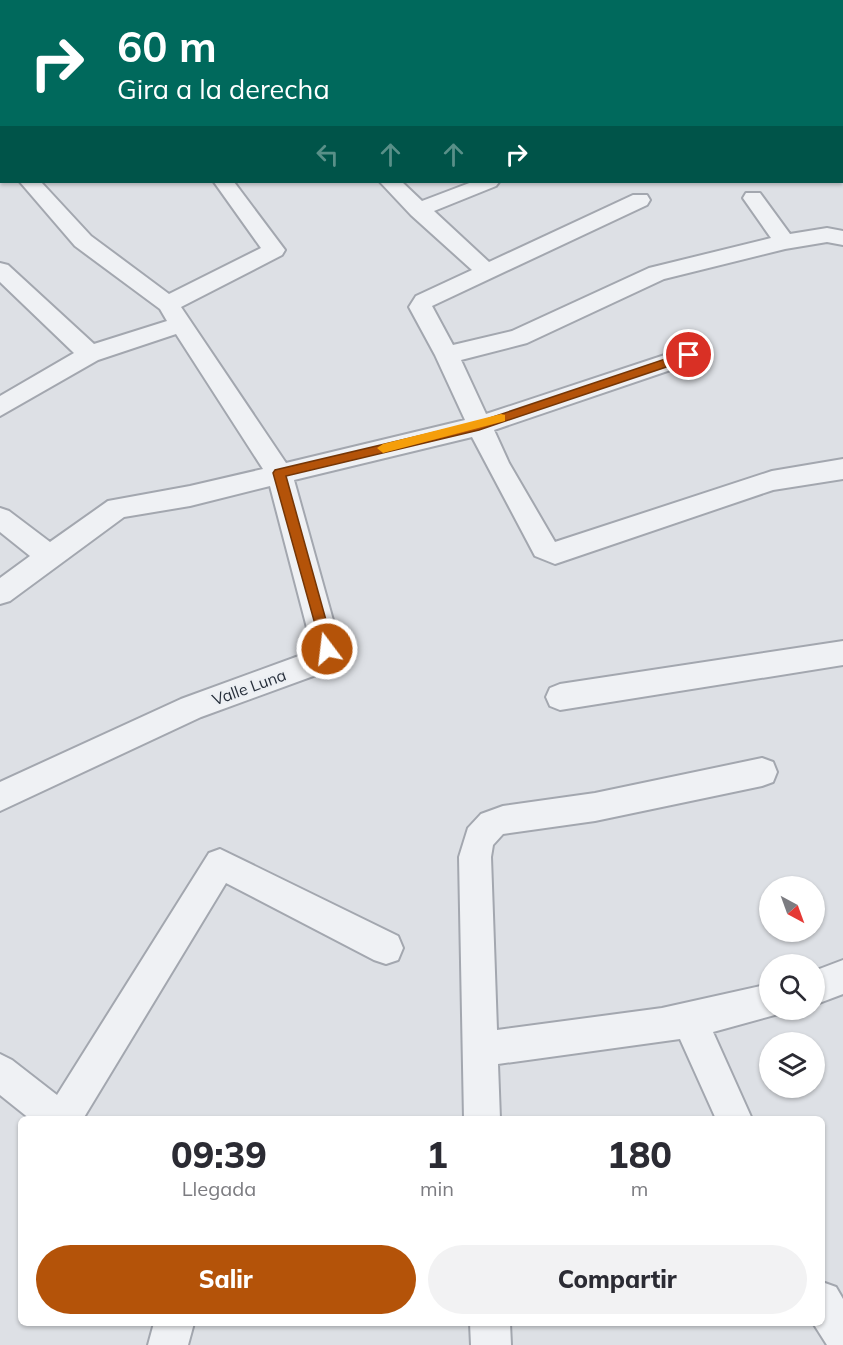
<!DOCTYPE html>
<html lang="es">
<head>
<meta charset="utf-8">
<style>
  :root { --surface:#fff; --page:#f2f2f3; --text:#2b2b33; --muted:#7c7c81; --accent:#b45309 }
  body { margin:0; font-family:Mulish,sans-serif; background:var(--page); color:var(--text); height:100vh; display:flex; flex-direction:column; font-size:22px; white-space:nowrap }
  * { box-sizing:border-box; margin:0 }
  p { font-size:20px; color:var(--muted) }
  .icon { flex:none; width:33px; height:33px; fill:none; stroke:currentColor; stroke-width:2; stroke-linecap:round; stroke-linejoin:round }
  .map { position:relative; flex:1; overflow:hidden }
  .side { position:absolute; left:18px; top:1116px; width:807px; height:210px; display:flex; flex-direction:column; background:var(--surface); border-radius:9px; box-shadow:0 2px 4px #0004 }
  .side>* { flex:none }
  .hud { position:absolute; left:0px; top:0px; width:843px; height:183px; box-shadow:0 2px 4px #0004; background:#00695c; color:#fff; overflow:hidden }
  .needle { width:39px; rotate:139deg }
  .buttons { position:absolute; left:759px; top:876px; display:grid; gap:12px }
  .buttons a { display:grid; place-items:center; width:66px; height:66px; border-radius:50%; background:var(--surface); box-shadow:0 2px 4px #0004; font-size:30px }
  .pin { position:absolute; display:grid; place-items:center; width:51px; height:51px; color:#fff; margin:-26px; border:3px solid #fff; border-radius:50%; box-shadow:0 2px 6px #0007 }
  .me { position:absolute; width:66px; margin:-33px; rotate:345deg; stroke-linejoin:round; filter:drop-shadow(0 0 4px #0008) }
  .turn { display:flex; align-items:center; gap:21px; height:126px; padding:0 18px; font-size:27px }
  .turn .icon { width:78px; height:78px; stroke-width:2.5 }
  .turn b { display:block; font-size:42px; line-height:51px }
  .lanes { display:flex; align-items:center; height:57px; padding:0 18px; background:#0003; justify-content:center; gap:30px; direction:ltr }
  .lanes .off { opacity:.35 }
  .eta { display:flex; justify-content:space-evenly; align-items:center; height:102px; text-align:center }
  .eta b { font-size:36px; font-weight:800; line-height:42px }
  .button { display:flex; gap:12px; margin-top:auto; padding:12px 18px }
  .button a { flex:1; height:69px; border-radius:36px; background:var(--accent); color:#fff; font-size:24px; font-weight:800; line-height:69px; text-align:center }
  .button a+a { background:var(--page); color:var(--text) }
  .map>svg:first-child { display:block }
</style>
</head>
<body>
<div class="map">
<svg width="843" height="1345" viewBox="0 0 843 1345">
  <rect width="100%" height="100%" fill="#dde0e5"/>
  <g fill="none" stroke-linecap="round" stroke-linejoin="round">
    <path fill="#9ab0c4" fill-rule="evenodd" d="M27,0H34L32,2H26Z
      M2,12V16L0,17V13Z"/>
    <defs>
      <path id="street" d="M320,0H338L339,2H321Z
        M463,0H481L482,2H464Z
        M628,0H646L647,2H629Z
        M758,0H778L779,2H759Z
        M842,28H843V39H842Z
        M843,84V96L842,97V85Z
        M842,107H843V120L842,119Z
        M0,123H2V138L0,137Z
        M20,182H41L91,236L169,294L261,248L214,182H234L285,250L282,255L181,307L286,463L465,420L435,355L409,307L416,296L472,270L411,215L380,182H402L422,201L472,182H499L496,186L434,211L489,262L633,195H647L650,200L647,205L432,306L453,345L512,331L649,268L771,238L743,198L746,193H760L790,234L827,228L843,231V245L827,242L785,249L664,279L527,343L461,360L486,414L689,347L697,349L701,355L697,361L494,430L509,463L555,542L772,471L843,459V479L773,490L555,564L535,556L472,437L294,480L341,649L327,671L201,717L0,811V782L181,699L307,653L312,647L270,486L190,506L124,517L10,601L0,604V578L30,556L0,532V508L9,511L50,542L108,501L190,486L263,469L176,334L98,360L0,416V396L74,353L0,282V263L8,265L94,344L167,321L160,309L75,246Z
        M843,641V665L560,710L550,706L546,697L550,688L560,684Z
        M762,758L773,762L777,772L773,782L762,786L595,821L503,834L493,845L491,857L497,1030L662,1008L770,984V1010H783L782,1013L713,1032L752,1119H716L680,1039L498,1064L500,1119H464L459,857L468,828L481,814L503,806L595,793Z
        M220,849L398,936L403,948L398,960L386,964L374,960L226,883L83,1119H30L0,1095V1054L12,1060L57,1095L209,853Z
        M843,960V994L814,1005V971Z
        M822,1282L836,1287L843,1299V1345H827L813,1323H822Z
        M154,1323H194L188,1345H148Z
        M470,1323H510L511,1345H471Z"/>
    </defs>
    <use href="#street" stroke="#a3a7af" stroke-width="4"/>
    <use href="#street" fill="#eff1f4" fill-rule="evenodd"/>
  </g>
  <path fill="#b45309" stroke="#753606" stroke-width="1.5" d="M689,351L695,355L693,358L479,430L286,476L334,649L332,653H323L273,473L275,470L478,422Z"/>
  <path fill="#f59e0b" d="M501,414L505,415V421L383,453L377,448L383,444Z"/>
  <g text-anchor="middle" dominant-baseline="central" stroke-width="5" stroke-linejoin="round" paint-order="stroke">
    <g font-size="16" fill="#272f3b" stroke="#eceff3">
      <text transform="translate(249 687) rotate(-20)">Valle Luna</text>
    </g>
  </g>
</svg>
<div class="buttons">
<a><svg class="needle" viewBox="-14 -14 28 28"><path d="M0-13l5 13h-10z" fill="#e53935"/><path d="M0 13l5-13h-10z" fill="#7c7c81"/></svg></a>
<a><svg class="icon" aria-label="search" viewBox="0 0 24 24"><circle cx="10" cy="10" r="6"/><path d="M15 15l6 6"/></svg></a>
<a><svg class="icon" aria-label="layers" viewBox="0 0 24 24"><path d="M12 4l9 5-9 5-9-5zM3 14l9 5 9-5"/></svg></a>
</div>
<div class="pin" style="left:689px;top:355px;background:#d93025"><svg class="icon" aria-label="arrive" viewBox="0 0 24 24"><path d="M6 21V4h12l-3 4 3 4H6"/></svg></div>
<svg class="me" style="left:327px;top:649px" viewBox="-20 -20 40 40"><circle r="17" fill="#b45309" stroke="#fff" stroke-width="3"/><path d="M0-11L8 9 0 5-8 9z" fill="#fff"/></svg>
<div class="hud">
<div class="turn"><svg class="icon" aria-label="right" viewBox="0 0 24 24"><path d="M7 20v-9h11M14 6l5 5-5 5"/></svg><div><b>60 m</b>Gira a la derecha</div></div>
<div class="lanes"><svg class="icon off" aria-label="left" viewBox="0 0 24 24"><path d="M17 20v-9H6M10 6l-5 5 5 5"/></svg><svg class="icon off" aria-label="ahead" viewBox="0 0 24 24"><path d="M12 20V5M6 11l6-6 6 6"/></svg><svg class="icon off" aria-label="ahead" viewBox="0 0 24 24"><path d="M12 20V5M6 11l6-6 6 6"/></svg><svg class="icon" aria-label="right" viewBox="0 0 24 24"><path d="M7 20v-9h11M14 6l5 5-5 5"/></svg></div>
</div>
<section class="side">
<div class="eta">
<div><b>09:39</b><p>Llegada</p></div>
<div><b>1</b><p>min</p></div>
<div><b>180</b><p>m</p></div>
</div>
<div class="button"><a>Salir</a><a>Compartir</a></div>
</section>
</div>
</body>
</html>
